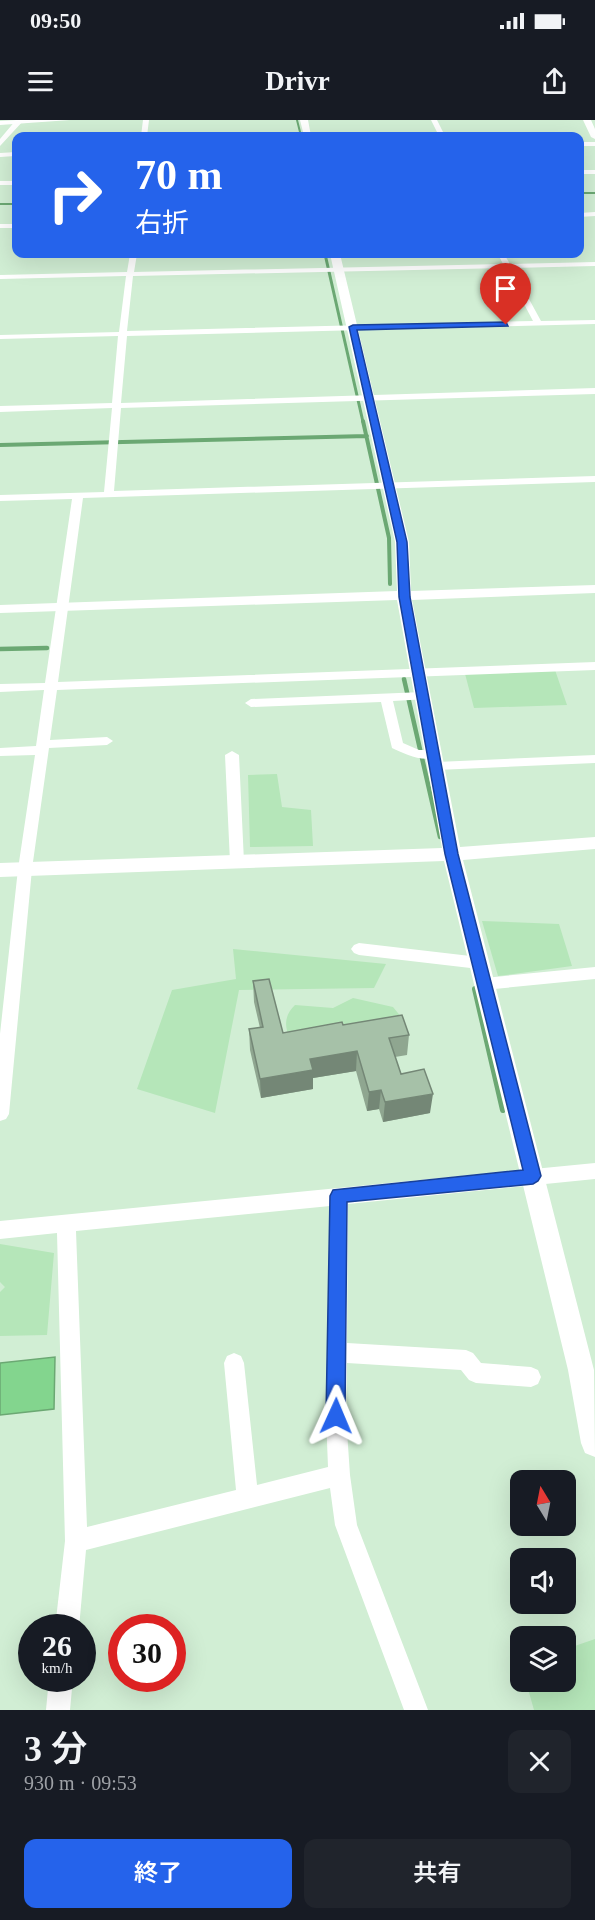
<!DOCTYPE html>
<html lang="ja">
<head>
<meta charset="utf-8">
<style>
  :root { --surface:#171b24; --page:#20242c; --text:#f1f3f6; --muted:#9ea1a6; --accent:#2563eb }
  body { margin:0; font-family:"Times New Roman","Noto Sans JP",serif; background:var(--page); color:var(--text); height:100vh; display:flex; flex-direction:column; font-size:22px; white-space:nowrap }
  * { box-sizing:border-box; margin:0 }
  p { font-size:20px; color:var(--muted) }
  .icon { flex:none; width:33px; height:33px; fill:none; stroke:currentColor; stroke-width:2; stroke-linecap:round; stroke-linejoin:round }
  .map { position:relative; height:1590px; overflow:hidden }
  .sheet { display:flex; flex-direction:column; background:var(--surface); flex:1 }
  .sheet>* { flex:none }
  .hud { position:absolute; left:12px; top:12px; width:572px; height:126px; border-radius:12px; box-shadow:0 6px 24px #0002; background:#2563eb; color:#fff; overflow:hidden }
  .needle { width:39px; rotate:350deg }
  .buttons { position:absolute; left:510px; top:1350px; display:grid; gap:12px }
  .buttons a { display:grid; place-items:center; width:66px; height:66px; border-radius:12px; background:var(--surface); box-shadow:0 6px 24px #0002; font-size:30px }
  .speed { position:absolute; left:18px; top:1494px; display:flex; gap:12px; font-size:30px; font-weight:700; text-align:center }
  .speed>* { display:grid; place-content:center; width:78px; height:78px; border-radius:50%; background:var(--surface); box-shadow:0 6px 24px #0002; line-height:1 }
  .speed small { font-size:15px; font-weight:400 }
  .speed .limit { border:9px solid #d22; background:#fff; color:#111 }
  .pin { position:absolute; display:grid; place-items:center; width:51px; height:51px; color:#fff; margin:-62px -26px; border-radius:50% 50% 50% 0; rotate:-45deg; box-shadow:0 0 6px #0007 }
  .pin .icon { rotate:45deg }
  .me { position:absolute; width:66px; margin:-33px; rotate:1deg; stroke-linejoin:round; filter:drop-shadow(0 0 4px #0008) }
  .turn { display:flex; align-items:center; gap:21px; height:126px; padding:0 24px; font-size:27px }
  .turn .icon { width:78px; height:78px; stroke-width:2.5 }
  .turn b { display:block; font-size:42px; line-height:51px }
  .round { display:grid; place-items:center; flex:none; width:63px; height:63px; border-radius:12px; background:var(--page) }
  .head { display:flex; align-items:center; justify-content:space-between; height:102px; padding:0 24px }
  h1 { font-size:36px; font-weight:600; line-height:45px }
  .button { display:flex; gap:12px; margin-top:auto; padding:12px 24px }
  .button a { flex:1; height:69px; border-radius:12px; background:var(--accent); color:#fff; font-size:24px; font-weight:600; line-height:69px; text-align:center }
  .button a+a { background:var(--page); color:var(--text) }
  .status { display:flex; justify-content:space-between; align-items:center; height:42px; padding:0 30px; background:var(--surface); direction:ltr }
  .status svg { height:16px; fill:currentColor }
  header { display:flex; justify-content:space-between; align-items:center; height:78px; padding:0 24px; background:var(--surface); font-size:27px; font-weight:600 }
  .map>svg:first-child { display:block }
</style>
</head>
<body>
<div class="status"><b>09:50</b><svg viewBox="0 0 49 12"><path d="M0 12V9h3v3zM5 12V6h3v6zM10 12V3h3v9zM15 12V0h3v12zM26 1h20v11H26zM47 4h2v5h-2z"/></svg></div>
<header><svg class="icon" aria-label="menu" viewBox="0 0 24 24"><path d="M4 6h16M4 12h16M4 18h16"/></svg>Drivr<svg class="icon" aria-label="share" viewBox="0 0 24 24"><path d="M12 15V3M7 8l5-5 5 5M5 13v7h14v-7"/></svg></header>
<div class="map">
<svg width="595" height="1590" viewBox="0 0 595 1590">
  <rect width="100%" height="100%" fill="#d1eed4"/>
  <path fill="#b5e6b9" d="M554,547L567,585L474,588L464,550Z
    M277,654L282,687L311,690L313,726L250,727L248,655Z
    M482,801L559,804L572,846L498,856Z
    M233,829L386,844L374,868L239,870L215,993L137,969L172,870L236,859Z
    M353,878L393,887L402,898L293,927C286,910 281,899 295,885L333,888Z
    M0,1124L54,1133L47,1215L0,1216V1172L5,1167L0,1162Z
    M595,1519V1590H534L526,1562H566V1529Z"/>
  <path fill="#83d58e" stroke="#6ba873" stroke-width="1.5" d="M55,1237L54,1289L0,1295V1243Z"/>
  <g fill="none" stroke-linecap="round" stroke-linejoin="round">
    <path stroke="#6ba873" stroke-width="2" d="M297,0L301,16
      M579,73H595
      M0,84H16"/>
    <path stroke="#6ba873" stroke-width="3" d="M325,134L363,302"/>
    <path stroke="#6ba873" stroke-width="4" d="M363,301L389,418L390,464
      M0,325L367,316"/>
    <path stroke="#6ba873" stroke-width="4.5" d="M0,529L47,528
      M404,559L440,717"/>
    <path stroke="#6ba873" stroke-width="6" d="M475,869L503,990"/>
    <path fill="#fff" fill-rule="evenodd" d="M17,0H70L0,5V1Z
      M143,0H149L147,16H141Z
      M431,0H437L445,16H439Z
      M579,22H595V26H579Z
      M16,32V36L0,37V33Z
      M579,50H595V54H579Z
      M0,61H16V65H0Z
      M595,92V96L579,97V93Z
      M0,104H16V108H0Z
      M130,134H137L134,152L503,144L498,134H504L510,144L595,142V146L512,148L541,201L595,200V204L127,216L121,283L595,268V274L121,288L114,371L595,356V362L83,378L58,562L595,542V550L57,570L50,620L107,617L113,621L107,625L49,628L32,749L9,994L6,999L0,1001V914L18,749L35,635L0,636V628L36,626L44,570L0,572V564L45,563L72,379L0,381V375L104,372L112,288L0,292V286L112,283L118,216L0,219V215L119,212L126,156L0,159V155L127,152ZM505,148L533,201L127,211L133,156Z
      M423,572L427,573L429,576L427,579L393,581L403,623L419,630H439L441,633C428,646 406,634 392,628L381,582L251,587L245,583L251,579Z
      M232,631L239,635L244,742L237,747L230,742L225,635Z
      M595,635V643L437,650L430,646L437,642Z
      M359,823L479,837L485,839L487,843L485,847L479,849L359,835L354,833L351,829L354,825Z
      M595,847V859L484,870L478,868L476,864L478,860L484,858Z
      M595,1043V1059L348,1084L347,1223L466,1230L473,1233L481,1243L531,1247L538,1250L541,1257L538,1264L531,1267L476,1263L469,1260L461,1250L347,1243L346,1296L350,1355L357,1405L428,1590H404L335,1405L330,1368L86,1430L79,1508H55L65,1421L57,1113L0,1119V1101ZM330,1086L326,1296L328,1347L257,1365L244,1243L241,1236L234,1233L227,1236L224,1243L236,1370L87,1407L76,1111Z
      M49,1558H73L70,1590H46Z"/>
    <path fill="#fff" fill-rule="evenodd" d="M16,0H24L0,26V19Z
      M300,0H308L311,16H304Z
      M583,0H591L595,9V19L591,17Z
      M330,134H340L409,422L411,471L595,465V473L412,480L460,727L595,717V729L463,740L594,1250L595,1337L585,1333L581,1323L568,1250L444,741L0,757V743L442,728L397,480L0,493V485L397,471L395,422Z"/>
  </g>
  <path fill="#8fa690" d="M253,861L283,913L343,905L409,915L407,935L395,937L401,954L430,993L383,1002L379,989L367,991L356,951L313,958V969L261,978L250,930L249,909L260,908L254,882Z"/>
  <path fill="#748776" d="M357,931L356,951L313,958V969L261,978L260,959L310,939Z
    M381,970L379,989L367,991L369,972Z
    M433,974L430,993L383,1002L385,982Z"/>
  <path fill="#a6c1a8" stroke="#748776" stroke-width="1.5" d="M269,859L283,913L342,902L343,905L402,895L409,915L389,918L401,954L424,949L433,974L385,982L381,970L369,972L357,931L310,939L313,950L260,959L249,909L263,907L253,861Z"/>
  <path fill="#2563eb" stroke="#184099" stroke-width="1.5" d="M506,202L508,206L357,210L407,422L410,477L458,734L541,1056L538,1061L533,1064L347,1082L345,1296L342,1303L336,1306L329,1303L326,1296L330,1076L333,1070L523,1050L445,734L399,477L397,422L349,207L353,205Z"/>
</svg>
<div class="buttons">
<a><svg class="needle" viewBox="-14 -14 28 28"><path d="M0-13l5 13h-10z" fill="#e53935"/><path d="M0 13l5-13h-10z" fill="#9ea1a6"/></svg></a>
<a><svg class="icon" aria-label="sound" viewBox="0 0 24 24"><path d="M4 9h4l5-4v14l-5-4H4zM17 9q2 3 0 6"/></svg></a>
<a><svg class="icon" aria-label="layers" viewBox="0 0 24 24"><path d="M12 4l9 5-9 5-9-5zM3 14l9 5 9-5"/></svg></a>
</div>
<div class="speed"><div>26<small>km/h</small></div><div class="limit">30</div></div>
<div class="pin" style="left:506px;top:205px;background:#d93025"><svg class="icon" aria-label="arrive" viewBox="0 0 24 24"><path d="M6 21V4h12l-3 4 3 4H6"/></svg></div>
<svg class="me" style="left:336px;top:1296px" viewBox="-20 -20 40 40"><path d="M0-17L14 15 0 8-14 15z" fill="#2563eb" stroke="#fff" stroke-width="4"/></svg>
<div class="hud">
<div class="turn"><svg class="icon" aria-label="right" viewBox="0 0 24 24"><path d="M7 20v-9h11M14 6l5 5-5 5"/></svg><div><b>70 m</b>右折</div></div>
</div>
</div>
<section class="sheet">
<div class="head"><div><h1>3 分</h1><p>930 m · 09:53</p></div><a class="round"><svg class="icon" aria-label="close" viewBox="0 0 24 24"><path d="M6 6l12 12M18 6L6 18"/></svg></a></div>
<div class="button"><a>終了</a><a>共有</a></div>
</section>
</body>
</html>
